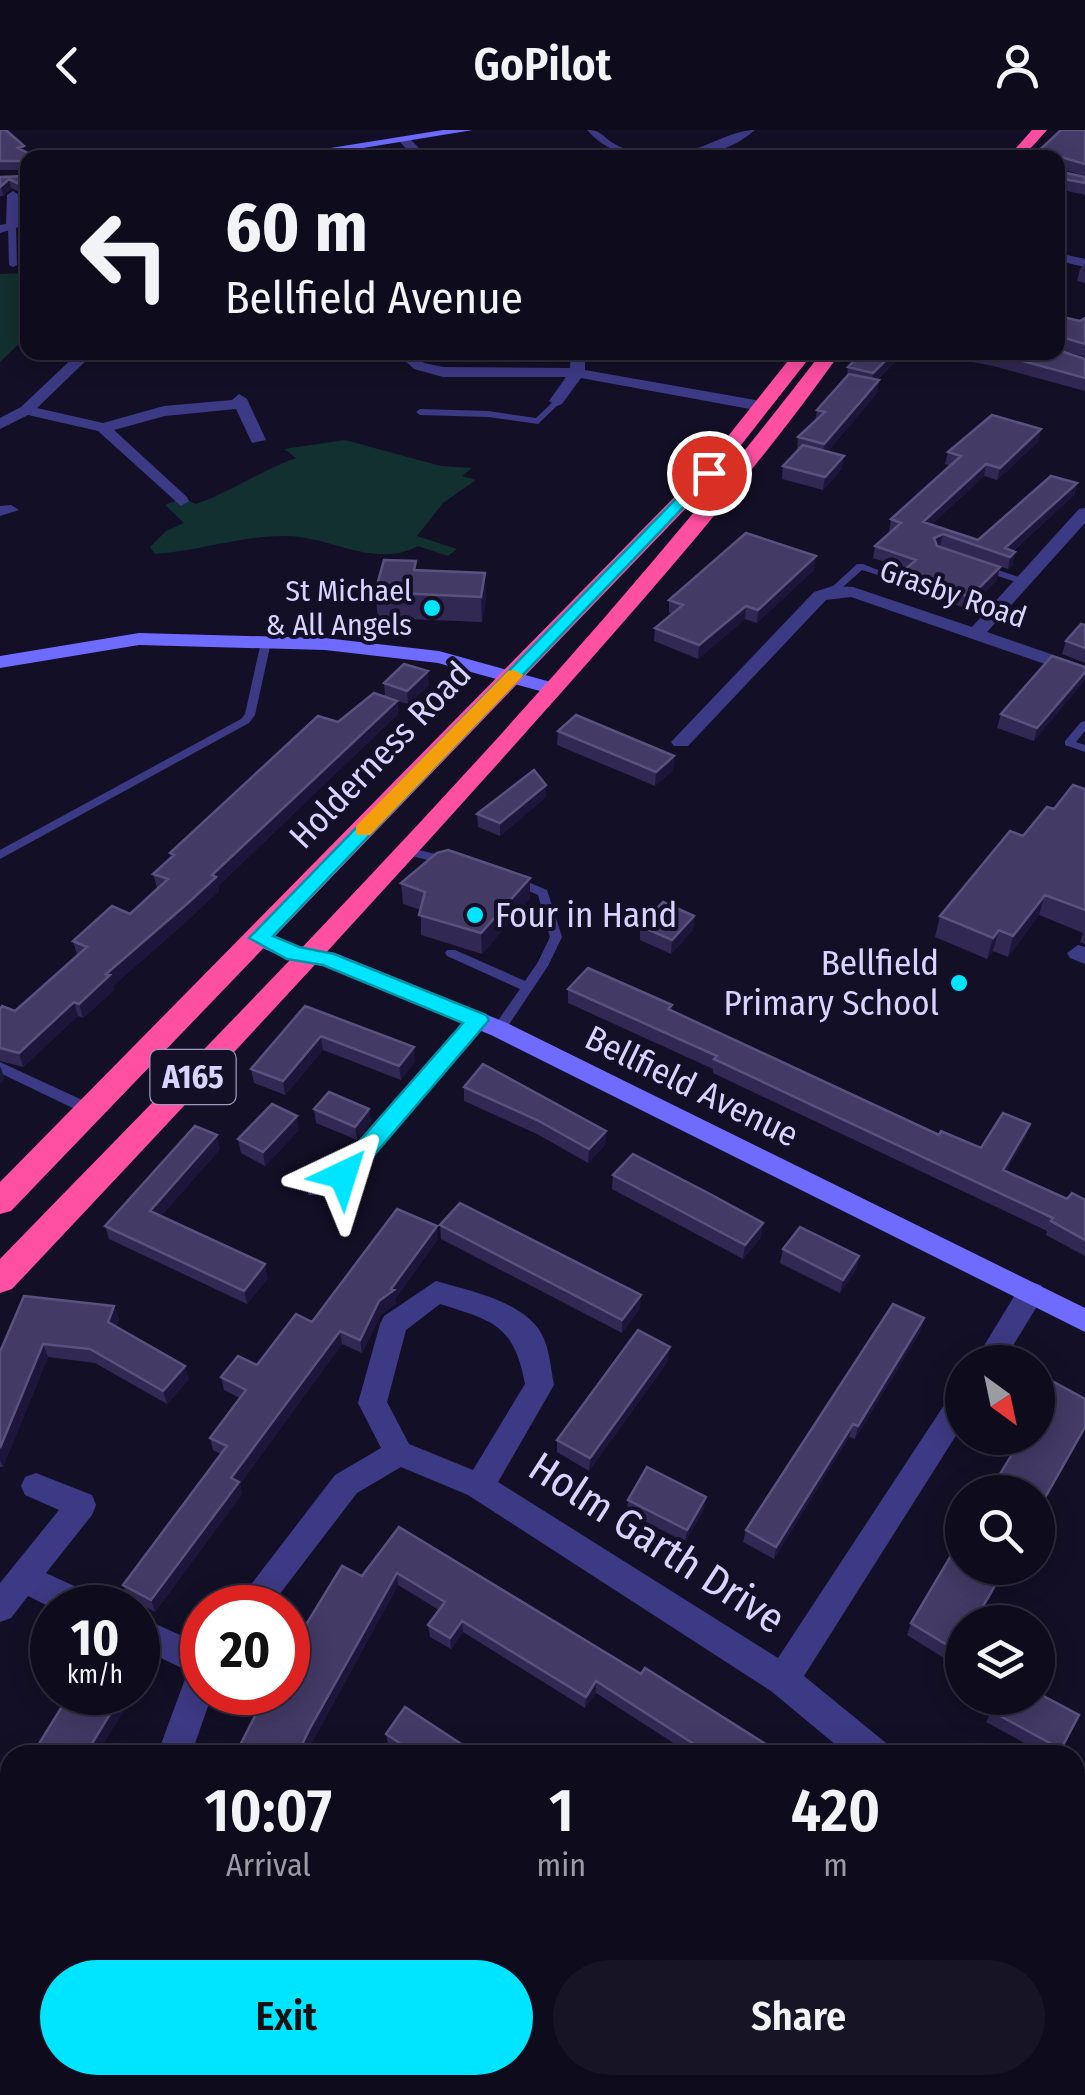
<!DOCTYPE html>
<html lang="en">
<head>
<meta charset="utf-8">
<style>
  :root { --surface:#0e0b1c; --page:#171425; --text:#f1f3f6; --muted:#9b9ba3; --line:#2e2b3b; --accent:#00e5ff }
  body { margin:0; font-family:"Fira Sans Condensed",sans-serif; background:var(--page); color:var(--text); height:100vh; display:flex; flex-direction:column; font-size:38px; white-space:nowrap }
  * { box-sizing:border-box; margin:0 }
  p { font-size:32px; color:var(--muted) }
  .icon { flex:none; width:55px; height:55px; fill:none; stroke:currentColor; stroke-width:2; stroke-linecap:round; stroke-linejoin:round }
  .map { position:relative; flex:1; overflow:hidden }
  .details { position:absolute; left:0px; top:1615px; width:1085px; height:350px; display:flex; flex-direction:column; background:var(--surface); border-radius:30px 30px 0 0; box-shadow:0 5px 25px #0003,0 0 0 2px var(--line) }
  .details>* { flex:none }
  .banner { position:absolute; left:20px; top:20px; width:1045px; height:210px; border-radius:20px; box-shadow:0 5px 25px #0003,0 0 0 2px var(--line); background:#0e0b1c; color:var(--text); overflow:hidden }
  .needle { width:65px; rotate:147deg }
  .tools { position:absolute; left:945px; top:1215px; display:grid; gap:20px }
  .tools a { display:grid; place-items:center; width:110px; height:110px; border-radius:50%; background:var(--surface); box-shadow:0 5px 25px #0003,0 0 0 2px var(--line); font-size:50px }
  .speed { position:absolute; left:30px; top:1455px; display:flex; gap:20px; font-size:50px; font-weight:700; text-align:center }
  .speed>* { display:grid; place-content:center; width:130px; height:130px; border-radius:50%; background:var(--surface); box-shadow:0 5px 25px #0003,0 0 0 2px var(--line); line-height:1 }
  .speed small { font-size:25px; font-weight:400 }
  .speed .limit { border:15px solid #d22; background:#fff; color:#111 }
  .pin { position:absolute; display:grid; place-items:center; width:85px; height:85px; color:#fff; margin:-42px; border:5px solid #fff; border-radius:50%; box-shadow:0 2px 10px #0007 }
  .me { position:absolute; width:110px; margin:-55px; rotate:41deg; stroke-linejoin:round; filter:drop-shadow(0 0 8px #0008) }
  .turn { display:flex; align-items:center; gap:35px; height:210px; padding:0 40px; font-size:45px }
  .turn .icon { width:130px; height:130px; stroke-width:2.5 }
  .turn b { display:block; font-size:70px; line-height:85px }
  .eta { display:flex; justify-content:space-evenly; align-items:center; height:170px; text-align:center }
  .eta b { font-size:60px; font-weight:600; line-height:70px }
  .action { display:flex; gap:20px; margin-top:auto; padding:20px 40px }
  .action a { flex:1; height:115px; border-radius:60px; background:var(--accent); color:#111; font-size:40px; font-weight:600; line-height:115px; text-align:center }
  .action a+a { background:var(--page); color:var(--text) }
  header { display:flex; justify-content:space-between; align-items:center; height:130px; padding:0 40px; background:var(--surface); font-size:45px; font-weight:600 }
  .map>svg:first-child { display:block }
</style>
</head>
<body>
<header><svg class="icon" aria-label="back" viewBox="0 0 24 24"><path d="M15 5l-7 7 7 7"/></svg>GoPilot<svg class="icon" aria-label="person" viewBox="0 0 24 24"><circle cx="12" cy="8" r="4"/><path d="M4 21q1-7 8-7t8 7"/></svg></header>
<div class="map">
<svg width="1085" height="1965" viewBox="0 0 1085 1965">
  <rect width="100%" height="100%" fill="#130f26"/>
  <path fill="#12302f" d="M27,143V206L0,232V144Z
    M345,310L441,336L472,338L462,346L476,350L443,373L417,406L457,419L448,426L418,416C376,439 331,407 288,406C243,405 200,421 155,424L150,417L166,401L184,393L165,375L183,368L196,374C231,362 260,341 296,328L284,319Z"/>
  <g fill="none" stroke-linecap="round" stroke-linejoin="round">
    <path fill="#3d3a85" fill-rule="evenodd" d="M12,95L16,97L17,135L13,137L9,135L8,97Z
      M557,268L560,269V273L538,294L488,287L420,285L416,282L420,279L488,281L536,288Z
      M857,434H863L883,442L878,445L862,440L836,463H830V459Z
      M983,435L1028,450L1030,452L1025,455L980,440L978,438Z
      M266,509L271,512L255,585L249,593L0,729V720L241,589L245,584L261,512Z
      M1085,591V601L1076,612L1085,615V622L1065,615V611L1081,592Z
      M407,717L452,728L454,731L448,735L403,724L401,721L403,718Z
      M516,747L547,760L562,807L548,836L504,902L499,904L492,899L520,859L447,826L445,823L447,820H455L525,851L538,832L550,807L538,765L512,754L510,751L512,748Z
      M478,885L483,887L485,890L483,893L348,1049L319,1065H309L307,1061L309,1057L338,1041L473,887Z
      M0,932L93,975L95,979L93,983H83L0,943Z"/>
    <path fill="#3d3a85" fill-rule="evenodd" d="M587,0C601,0 602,6 613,13C629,23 648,25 666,24C700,24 728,0 755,0C713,37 625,44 587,0Z
      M405,7L409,8L429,28H415L399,11Z
      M13,61L19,65V97L0,103V95L6,94L7,65Z
      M1058,123L1085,129V137L1058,131Z
      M79,222H95L37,278L103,293L164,276L232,270L239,264L247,269L266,310L252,313L236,279L165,286L114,300L187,367L189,371L181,376L98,301L28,285L0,299V288L21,277Z
      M396,222H412L424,233L443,237L570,238L571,222H585V240L761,271L769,276L761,281L581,248L562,274L557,276L549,271L566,247H443L414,239Z
      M0,376L11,375L19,380L0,386Z
      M1085,378V393L987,502L1085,536V548L851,467L826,470L688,616H674L671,612L814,462L833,456L853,457L972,497L1079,379Z
      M1078,815L1085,817V834L1070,828L1067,823Z
      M436,1151C470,1161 529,1172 544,1209C550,1223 551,1240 554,1255L498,1352L778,1528L952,1263L962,1260V1296L804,1546L886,1613L891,1625H848L771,1561L468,1365L401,1337L357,1363L269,1478H233L335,1345L381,1318L358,1273L380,1194L384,1186ZM440,1174C494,1191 514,1195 525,1254L473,1340L409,1314L387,1272L406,1200Z
      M1031,1152L1041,1155L1045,1163L1003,1232H974L1021,1155Z
      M36,1343L92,1365L96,1375L92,1385L46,1443L98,1467L103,1478H52L28,1466L11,1488L0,1492V1453L59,1380L25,1365L21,1356L25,1347Z
      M138,1486L202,1515V1562H213L191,1625H157L188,1541L138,1517Z
      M1075,1743L1085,1747V1787L1075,1783Z
      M10,1771V1809L0,1813V1775Z
      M45,1955H83L80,1965H42Z
      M441,1955H479V1965H441Z
      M603,1955H641L642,1965H604Z"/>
    <path fill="#6f6bff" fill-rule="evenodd" d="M443,0H473L302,28H268Z
      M139,503L325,508L439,521L558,554L561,558L551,564L438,533L325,520L139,515L0,538V526Z
      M259,800L300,817L335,823L507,893L1085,1178V1202L491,905L323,836L287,829L251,813L248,808L251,803Z"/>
    <path fill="#ff4fa3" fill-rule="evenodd" d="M1032,0H1047L1022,28H1007Z
      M795,222H814L716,347L11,1081L0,1084V1052L702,339Z
      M822,222H841C740,363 626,490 511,619C347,802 180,981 12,1159L0,1163V1129C284,837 574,546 822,222Z"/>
  </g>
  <path fill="#312854" d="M0,0L26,22L28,28V66L11,58L3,66H0V47L26,46L27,40H0Z
    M1061,0H1085V46L1059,38Z
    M1058,41L1085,47V65L1058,59Z
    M1085,134V153L1077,151L1080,139Z
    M1058,186L1080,191L1085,188V227L1058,219Z
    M854,222H905L877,250H879L877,263L827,322L842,339L823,360L782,349L783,336L798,321L797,320L798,307L815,291L817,280L847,245L848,237L861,224Z
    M919,222H1058L1085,229V261L993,236Z
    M1039,311L997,350L984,346L931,395L978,410L1077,353L1074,365L1013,421V434L1008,439L939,417L997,450L968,479L899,456L901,443L906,439L873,428L875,416L890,402H889L891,389L951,336L945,334L948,322Z
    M417,440L486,468L482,492L378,488L375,462Z
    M814,440L757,493L745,489L698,529L654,511L655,498L671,484L669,483V470Z
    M1085,495V533L1062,524L1066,511Z
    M1085,537L1084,551L1034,611L997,598L1001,584Z
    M384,553L429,555L408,574L397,571L398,584L218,756L219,761L191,787L113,856L114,860L83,888L78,886L23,937L0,931V879L15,881L77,825L73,811L130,784L158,758H157L153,744L171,728L170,723L338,592L385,567Z
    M558,601L674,626L673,640L655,656L557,615Z
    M546,655V667L500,706L478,697L477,684Z
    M1085,659V814L1080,812L1083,803L1039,785L1008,827L993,821L987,829L935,807L940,786L1023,706L1054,679Z
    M530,748V768L482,824L421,805V780L403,774L401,753Z
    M694,786L693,800L671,824L640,810V796Z
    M568,859L672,875L671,881L939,1005L981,1018L1030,994L1025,1008L1006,1041L1067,1069L1085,1070V1126L1046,1105L1047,1101L713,943V939L568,873Z
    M305,876L415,931L401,950L323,920L285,965L254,953L251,939Z
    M464,957L606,1001L605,1015L588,1033L537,1004L464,971Z
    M314,979H369L371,993L357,1010L316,993Z
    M299,1000L265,1036L241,1023L238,1009Z
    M220,1019L161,1086L268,1148L247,1174L109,1109L105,1096Z
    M613,1045L761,1107L743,1129L612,1059Z
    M440,1095L640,1178L622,1203L441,1109Z
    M438,1109L395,1169L396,1174L381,1184L362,1223L342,1214L240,1354L242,1364L155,1482L128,1467L123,1455L221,1324L213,1320L210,1308L240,1268L224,1260L221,1247L257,1235L312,1192Z
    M783,1119L859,1126L856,1140L840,1163L780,1133Z
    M114,1176L119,1189L116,1197L189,1249L167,1274L95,1233L48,1227L3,1337H0V1222Z
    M924,1188L920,1202L855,1309L849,1307L774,1429L743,1412L746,1400Z
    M668,1231L589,1341L557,1322V1310Z
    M628,1370L704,1379L685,1412L627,1382Z
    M399,1397L641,1544L783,1625H692L596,1563L585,1578L463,1502L451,1519L430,1507L428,1495L439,1480L398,1455L305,1625H235L256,1584L254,1578Z
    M962,1438H1007L975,1492H962V1515L952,1533L907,1505L911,1493Z
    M999,1568L1079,1585L1058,1625H1046L986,1592Z
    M386,1604L478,1625H404L388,1614Z
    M1075,1808L1085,1814V1890L1075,1883Z"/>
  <path fill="#1d163a" d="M9,49L11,58L3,66L1,57Z
    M894,222H905L871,256L873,243Z
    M879,250L877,263L823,327L824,314Z
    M1041,299L1039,311L997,350L1000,338Z
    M844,326L842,339L823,360L825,347Z
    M986,334L984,346L921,404L923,392Z
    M1077,353L1074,365L1007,426L1005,418Z
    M943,404L940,416L932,420L934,408Z
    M1015,422L1013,434L1008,439L1010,427Z
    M816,426L814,440L757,493L758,480Z
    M1000,437L997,450L968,479L970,467Z
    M485,443L486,468L482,492L481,467Z
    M746,476L745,489L698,529L699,515Z
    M428,541L429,555L408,574L407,561Z
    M1085,542L1084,551L1034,611L1037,598Z
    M397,571L398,584L218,756L219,761L191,787L113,856L114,860L83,888L79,874L106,844Z
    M674,626L673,640L655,656L656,642Z
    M546,655V667L500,706V693Z
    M530,748V768L482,824L481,803Z
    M1045,765L1039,785L1008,827L1013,806Z
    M694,786L693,800L671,824L672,810Z
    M999,800L993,821L987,829L993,808Z
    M74,872L78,886L23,937L19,923Z
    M321,906L323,920L285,965L283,951Z
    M414,917L415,931L401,950L399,936Z
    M0,936L5,949L0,954Z
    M369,979L371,993L357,1010L355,997Z
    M297,986L299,1000L265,1036L263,1022Z
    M1030,994L1025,1008L998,1054L1003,1040Z
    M606,1001L605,1015L588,1033L589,1019Z
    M217,1005L220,1019L153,1095L150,1081Z
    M763,1093L761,1107L743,1129L745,1115Z
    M437,1096L438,1109L395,1169L396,1174L381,1184L362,1223L360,1210L379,1171L391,1159Z
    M859,1126L856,1140L840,1163L843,1150Z
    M265,1134L268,1148L247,1174L244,1161Z
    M641,1165L640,1178L622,1203V1190Z
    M114,1176L119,1189L113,1206L108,1192Z
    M924,1188L920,1202L855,1309L858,1296Z
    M340,1201L342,1214L240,1354L242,1364L155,1482L151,1470L231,1348Z
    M43,1214L48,1227L3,1337L0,1330V1318Z
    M670,1217L668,1231L589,1341L590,1328Z
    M185,1236L189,1249L167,1274L163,1261Z
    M853,1294L849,1307L774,1429L776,1417Z
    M1085,1297V1299L1038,1383V1380Z
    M706,1367L704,1379L685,1412L687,1400Z
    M1005,1438H1007L975,1492H974Z
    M397,1443L398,1455L305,1625H297L309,1600Z
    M462,1491L463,1502L451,1519L450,1508Z
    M596,1551V1563L585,1578L586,1567Z
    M123,1563L128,1574L97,1625H85Z
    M0,1657L10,1682V1689L0,1663Z
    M10,1709V1723L0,1728V1714Z"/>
  <path fill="#433a66" stroke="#5a527e" stroke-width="2.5" d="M0,0H6L24,16L18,18L38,28H28V31H0Z
    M1061,0H1085V34L1061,27L1058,30V28H1031Z
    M28,39V58L9,49L0,57V47L26,46Z
    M1058,41L1085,47V53L1058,48Z
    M1058,186L1080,191L1085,188V214L1058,206Z
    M1058,220L1085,229V248L990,222H1058Z
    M863,222H894L873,243L848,237Z
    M849,244L879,250L824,314L798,307L825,282L817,280Z
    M992,285L1041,299L1000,338L986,334L923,392L978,410L1051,346L1077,353L1005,418L1015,422L1010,427L943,404L934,408L937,416L1000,437L970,467L901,443L916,430L875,416L901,393L891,389L961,326L948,322Z
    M803,315L844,326L825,347L783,336Z
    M746,403L816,426L758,480L746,476L699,515L655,498L683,475L669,470Z
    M384,430L416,431L414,440L485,443L481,467L375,462Z
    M1081,494L1085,495V518L1066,511Z
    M1052,526L1085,537V542L1037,598L1001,584Z
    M404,534L428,541L407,561L384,553Z
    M374,563L397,571L212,745L216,747L188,773L106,844L110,845L79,874L74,872L19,923L0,918V879L2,876L15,881L87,817L73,811L112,776L130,784L168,749L153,744L174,725L170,723L318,586L338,592Z
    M576,585L674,626L656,642L558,601Z
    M534,640L546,655L500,693L477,684Z
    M1073,655L1085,659V780L1045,765L1013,806L999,800L993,808L940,786L1010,701L1023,706L1047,677L1054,679Z
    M448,720L530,748L481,803L419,785L425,762L401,753L437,723Z
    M663,772L694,786L672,810L640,796Z
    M588,838L672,875L668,879L939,1005L941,1001L981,1018L1003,983L1030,994L1003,1040L1067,1069L1072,1063L1085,1070V1110L1051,1091L1053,1088L714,929L717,926L568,859Z
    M305,876L414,917L399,936L321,906L283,951L251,939Z
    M483,934L606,1001L589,1019L537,990L464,957Z
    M329,962L369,979L355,997L314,979Z
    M272,974L297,986L263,1022L238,1009Z
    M195,996L217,1005L150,1081L265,1134L244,1161L105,1096Z
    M633,1024L710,1064L763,1093L745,1115L613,1045Z
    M460,1073L641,1165L622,1190L440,1095Z
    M397,1079L437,1096L391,1159L394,1160L379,1171L360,1210L340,1201L231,1348L239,1352L151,1470L123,1455L227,1316L210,1308L246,1260L221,1247L238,1226L257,1235L296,1184L312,1192Z
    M800,1097L859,1126L843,1150L783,1119Z
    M24,1166L114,1176L108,1192L185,1236L163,1261L90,1219L43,1214L0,1318V1222Z
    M893,1174L924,1188L858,1296L853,1294L776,1417L746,1400Z
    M638,1200L670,1217L590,1328L557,1310Z
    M1054,1252L1085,1269V1297L1038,1380V1362H989L1022,1308H1038V1281Z
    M647,1337L706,1367L687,1400L628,1370Z
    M399,1397L641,1544L645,1538L783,1625H711L596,1551L586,1567L462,1491L450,1508L428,1495L445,1472L397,1443L309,1600L297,1625H235L258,1580L254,1578L264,1562H288V1524L342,1436L362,1446Z
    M962,1407V1438H1005L974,1492H962V1512L957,1521L911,1493Z
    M71,1562L123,1563L85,1625H32Z
    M1038,1563L1079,1585L1061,1619L991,1581L999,1568H1038Z
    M405,1577L478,1625H418L386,1604Z
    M0,1663L10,1689V1709L0,1714Z
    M1075,1808L1085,1814V1877L1075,1870Z
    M257,1955H277L280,1965H233Z
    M728,1955H789L797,1961L795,1965H723Z
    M1043,1957L1050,1965H1037Z"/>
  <path fill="#00e5ff" stroke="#0095a6" stroke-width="2.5" d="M704,340L716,343L273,806L299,817L334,824L486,885L489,890L352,1051H335L331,1045L335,1039L463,893L323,835L287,829L249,808Z"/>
  <path fill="#f59e0b" d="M514,540L523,545L521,548L370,705H356V696L508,541Z"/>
  <g fill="#00e5ff" stroke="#130f26" stroke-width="4">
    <circle cx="432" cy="478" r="10"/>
    <circle cx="475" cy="785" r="10"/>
    <circle cx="959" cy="853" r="10"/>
  </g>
  <g text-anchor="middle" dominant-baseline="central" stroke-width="8" stroke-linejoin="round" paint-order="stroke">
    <g font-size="30" fill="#d9d4ff" stroke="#130f26" text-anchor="end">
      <text x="412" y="461">St Michael<tspan x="412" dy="34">&amp; All Angels</tspan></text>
    </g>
    <g font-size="30" fill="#d9d4ff" stroke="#130f26">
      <text transform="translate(953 464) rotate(19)">Grasby Road</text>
    </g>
    <rect fill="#130f26" stroke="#9e99be" stroke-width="2.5" x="150.5" y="920" width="85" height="54" rx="8"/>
    <g font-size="32" font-weight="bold" fill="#d9d4ff">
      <text x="193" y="947">A165</text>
    </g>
    <g font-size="35" fill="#d9d4ff" stroke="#130f26">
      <text transform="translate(380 625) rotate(-46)">Holderness Road</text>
      <text transform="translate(692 956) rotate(26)">Bellfield Avenue</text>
    </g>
    <g font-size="35" fill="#d9d4ff" stroke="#130f26" text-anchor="start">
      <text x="495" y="785">Four in Hand</text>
      <text x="939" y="833" text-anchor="end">Bellfield<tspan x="939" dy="40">Primary School</tspan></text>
    </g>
    <g font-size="42" fill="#d9d4ff" stroke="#130f26">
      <text transform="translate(657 1413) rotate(33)">Holm Garth Drive</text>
    </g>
  </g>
</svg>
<div class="tools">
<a><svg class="needle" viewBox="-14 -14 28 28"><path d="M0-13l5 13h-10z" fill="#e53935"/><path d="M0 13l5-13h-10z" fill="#9b9ba3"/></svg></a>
<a><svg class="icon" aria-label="search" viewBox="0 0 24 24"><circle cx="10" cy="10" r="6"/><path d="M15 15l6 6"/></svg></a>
<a><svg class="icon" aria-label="layers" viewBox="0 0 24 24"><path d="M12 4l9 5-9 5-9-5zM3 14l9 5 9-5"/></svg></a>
</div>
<div class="speed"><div>10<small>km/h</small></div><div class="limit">20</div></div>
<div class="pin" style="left:709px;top:343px;background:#d93025"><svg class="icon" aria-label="arrive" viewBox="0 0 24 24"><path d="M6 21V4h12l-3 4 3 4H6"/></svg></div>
<svg class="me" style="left:343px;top:1045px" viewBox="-20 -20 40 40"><path d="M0-17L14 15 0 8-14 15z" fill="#00e5ff" stroke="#fff" stroke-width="4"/></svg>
<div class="banner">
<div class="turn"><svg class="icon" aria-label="left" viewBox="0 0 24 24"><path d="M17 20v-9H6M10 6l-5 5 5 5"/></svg><div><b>60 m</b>Bellfield Avenue</div></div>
</div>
<section class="details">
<div class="eta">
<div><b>10:07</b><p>Arrival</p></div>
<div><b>1</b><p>min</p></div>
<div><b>420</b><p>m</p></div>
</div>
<div class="action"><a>Exit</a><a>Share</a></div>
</section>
</div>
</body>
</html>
